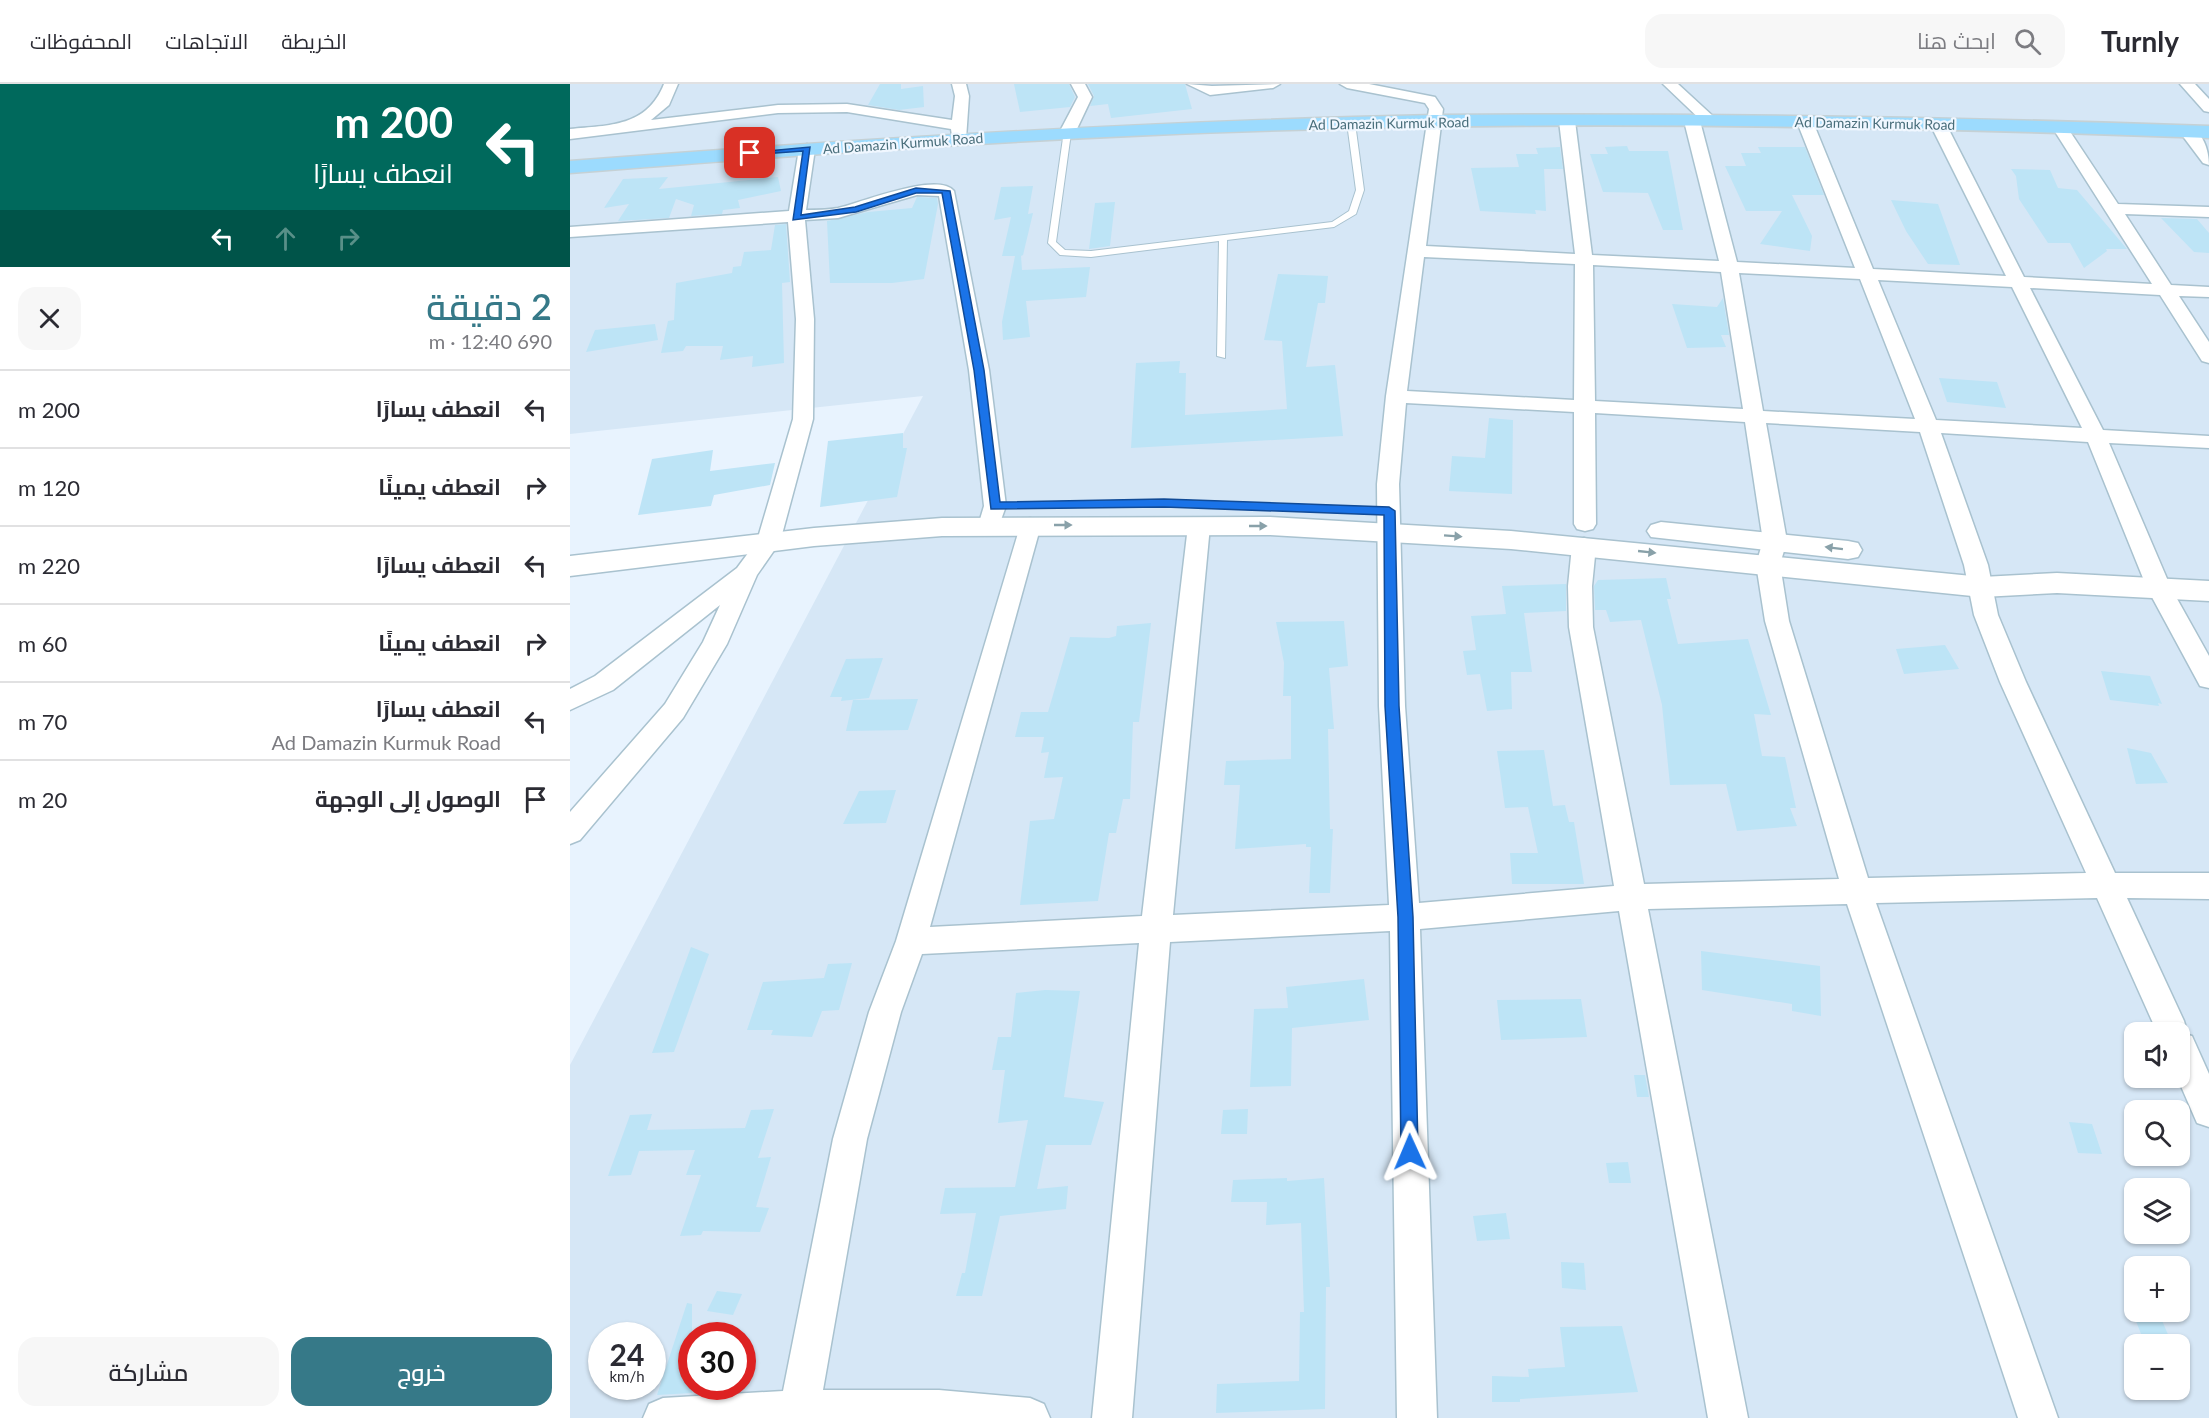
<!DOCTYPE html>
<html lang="ar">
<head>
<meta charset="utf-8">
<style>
  :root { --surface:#fff; --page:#f7f7f7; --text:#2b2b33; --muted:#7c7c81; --line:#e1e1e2; --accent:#367988 }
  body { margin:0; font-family:Lato,Cairo,sans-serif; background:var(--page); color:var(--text); direction:rtl; height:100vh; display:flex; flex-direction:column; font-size:22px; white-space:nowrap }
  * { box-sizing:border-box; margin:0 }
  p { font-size:20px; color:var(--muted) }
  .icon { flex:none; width:33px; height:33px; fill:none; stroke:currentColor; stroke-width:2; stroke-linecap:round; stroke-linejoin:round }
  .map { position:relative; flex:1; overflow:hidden; direction:ltr }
  .drawer { display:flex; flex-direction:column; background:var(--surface); width:570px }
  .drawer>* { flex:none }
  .hud { background:#00695c; color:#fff; overflow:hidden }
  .fabs { position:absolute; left:1554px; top:938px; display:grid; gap:12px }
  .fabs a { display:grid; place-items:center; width:66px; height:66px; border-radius:12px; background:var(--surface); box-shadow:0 2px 4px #0004; font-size:30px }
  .speed { position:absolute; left:18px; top:1238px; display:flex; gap:12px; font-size:30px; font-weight:700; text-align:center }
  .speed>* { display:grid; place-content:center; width:78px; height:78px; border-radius:50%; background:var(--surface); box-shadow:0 2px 4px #0004; line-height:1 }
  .speed small { font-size:15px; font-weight:400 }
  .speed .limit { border:9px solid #d22; background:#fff; color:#111 }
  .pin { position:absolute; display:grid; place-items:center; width:51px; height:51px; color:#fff; margin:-26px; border-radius:12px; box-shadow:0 3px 9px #0006 }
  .me { position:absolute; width:66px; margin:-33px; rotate:359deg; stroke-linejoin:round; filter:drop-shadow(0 0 4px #0008) }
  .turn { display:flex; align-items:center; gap:21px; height:126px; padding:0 18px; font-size:27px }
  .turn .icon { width:78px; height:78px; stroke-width:2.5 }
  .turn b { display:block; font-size:42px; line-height:51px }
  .lanes { display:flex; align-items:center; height:57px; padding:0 18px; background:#0003; justify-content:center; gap:30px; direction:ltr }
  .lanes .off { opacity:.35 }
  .round { display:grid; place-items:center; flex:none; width:63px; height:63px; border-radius:18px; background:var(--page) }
  .headline { display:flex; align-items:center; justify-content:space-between; height:102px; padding:0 18px }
  h1 { font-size:36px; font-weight:600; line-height:45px; color:var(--accent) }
  .button { display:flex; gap:12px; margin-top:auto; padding:12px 18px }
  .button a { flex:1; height:69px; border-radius:18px; background:var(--accent); color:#fff; font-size:24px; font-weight:600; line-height:69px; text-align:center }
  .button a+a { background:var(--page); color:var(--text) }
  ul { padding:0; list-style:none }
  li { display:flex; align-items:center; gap:18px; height:78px; padding:0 18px; border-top:2px solid var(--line) }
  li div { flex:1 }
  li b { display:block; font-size:22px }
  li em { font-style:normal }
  header { display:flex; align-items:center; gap:36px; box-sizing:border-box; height:84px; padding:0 30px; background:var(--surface); border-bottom:2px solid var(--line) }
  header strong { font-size:28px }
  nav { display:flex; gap:33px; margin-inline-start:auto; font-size:21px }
  .search { width:420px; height:54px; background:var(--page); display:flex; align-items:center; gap:15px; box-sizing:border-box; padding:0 21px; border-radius:18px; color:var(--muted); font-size:22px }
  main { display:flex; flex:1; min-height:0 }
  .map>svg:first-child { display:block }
</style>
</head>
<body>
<header>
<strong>Turnly</strong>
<div class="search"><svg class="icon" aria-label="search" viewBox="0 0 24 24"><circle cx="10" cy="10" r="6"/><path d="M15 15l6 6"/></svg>ابحث هنا</div>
<nav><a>الخريطة</a><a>الاتجاهات</a><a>المحفوظات</a></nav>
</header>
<main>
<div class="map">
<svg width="1639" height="1334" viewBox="0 0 1639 1334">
  <rect width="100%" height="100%" fill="#e8f3fe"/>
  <path fill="#d6e7f6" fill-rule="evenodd" d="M0,0H1639V1334H0V981L353,312L0,350ZM1564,948H1610V993H1564ZM1564,1026H1610V1071H1564ZM1564,1104H1610V1149H1564ZM1564,1182H1610V1227H1564ZM32,1251H82V1302H32ZM122,1251H172V1302H122ZM1564,1260H1610V1305H1564Z"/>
  <path fill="#bde4f6" d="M310,0H331V5L353,2L354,23L329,26L298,21Z
    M444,0H499L505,13L500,23L450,28Z
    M518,0H615L622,25L541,34L538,20L520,22L524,12Z
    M1057,62L1059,67H1098L1113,146H1093L1078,109L1033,108L1020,70H1038L1035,63Z
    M990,63L993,85H974L976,127L965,126L966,130L910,127L901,84L949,83L946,70H968L966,64Z
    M1188,63H1235L1254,111H1222L1242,152L1240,167L1190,160L1212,127H1176L1155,82H1176L1171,69H1191Z
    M1441,85L1480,86L1488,104L1507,106L1557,165H1536L1537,167L1514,184L1500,159H1478L1449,115L1446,92Z
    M98,93L89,105L208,93L211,107L168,116L170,124L153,126L152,130L121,132L124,121L106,115L99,134L48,137L59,120L34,124L53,95Z
    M463,102L458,130L463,129L453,171L451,172L452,186L520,183L516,213L456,217L460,253L433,256L432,238L445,172H432L441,133L424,136L431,103Z
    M347,113L367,114L368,120L354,195L322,199H260L257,137L298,128L342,124Z
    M1321,116L1368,120L1390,181L1358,180L1336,147Z
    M545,118L540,162L519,165L525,119Z
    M1591,134L1627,135L1639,149V169L1624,168Z
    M216,140L220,198L212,199L214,279L182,283L183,272L150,276L153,262H116L113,267L91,269L98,237L104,236L106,199L162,189L163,183L171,182L174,168L201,166L205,141Z
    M708,190L758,192L755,219H748L736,283L765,281L773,352L561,364L566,279L610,277L609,289H616L615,331L717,325L712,257L694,256Z
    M1153,214L1159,251H1151L1156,263L1117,264L1102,220L1147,223Z
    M85,240L88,256L16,268L25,246Z
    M1369,294L1427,298L1436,324L1377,318Z
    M919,334L943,336L942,410L879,407L882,372L915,374Z
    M333,349V364H337L327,413L250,423L258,357Z
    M143,366L140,387L205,379L200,401L144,411L141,422L68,431L82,375Z
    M1096,494L1101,515H1097L1108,560L1178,555L1201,631L1184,630L1192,672L1215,673L1226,724H1220L1227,742L1167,747L1156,700L1100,701L1092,621L1071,536L1040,538L1036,526H1025L1024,502L1028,496Z
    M996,500V527L954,529L962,588H941L942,625L917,627L910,590L897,591L893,567L906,566L901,532L936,530L932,502Z
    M774,537L778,582L759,584L764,645H758L760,745H763L760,809H739L741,763H736V760L665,765L670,701H654L656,677L721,675V612H713L714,579L706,538Z
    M581,539L569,638H563L560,715H553L546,749H539L528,817L450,821L460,737L484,735L493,693L474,694L479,668L471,669L474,653H445L451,628H478L500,553L539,554L546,552L547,542Z
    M1375,561L1389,585L1334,590L1326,565Z
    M313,574L299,614L271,617L272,613H260L276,575Z
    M1531,587L1580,592L1592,620L1588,619L1589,622L1540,616Z
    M348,615L338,646L276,647L283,616Z
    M1557,664L1581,669L1598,699L1566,700Z
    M974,666L983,722L995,721L999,738H1004L1014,800H942L940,769H968L958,723L935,724L927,667Z
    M326,706L316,739L273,740L289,707Z
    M121,863L139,870L104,968L82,969Z
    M1131,867L1250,882L1251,932L1222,927V920L1132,906Z
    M282,879L269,926L252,927L242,953L201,951L203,946H177L193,898L254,894L258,880Z
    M794,895L799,936L722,944L721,1002L680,1003L684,925L718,924L716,903Z
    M475,906L510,907L494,1013L534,1018L521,1061H476L467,1105L498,1102L496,1125L430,1132L412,1212H386L392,1189H395L406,1129L370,1130L375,1104L445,1103L458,1036L428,1039L435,986H422L428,953H441L446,909Z
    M1011,915L1017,953L931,956L927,916Z
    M1064,991H1075L1079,1013H1067Z
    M204,1025L188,1074L201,1073L186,1123L199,1124L190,1148L133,1147L131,1151L110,1152L131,1091H116L125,1066L69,1067L61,1091L38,1092L60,1031L82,1030L77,1046L175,1044L181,1026Z
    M678,1025L677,1050H651L653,1026Z
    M1499,1038L1522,1040L1532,1070L1508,1069Z
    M1058,1078L1061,1099H1039L1036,1079Z
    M717,1094V1097L754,1094L760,1203H756L755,1325L646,1329L647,1300L729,1297L730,1228H734L731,1139L696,1141L697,1118H661L663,1096Z
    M936,1129L940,1155L907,1157L903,1132Z
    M991,1178L1014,1179L1016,1206L992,1204Z
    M147,1207L172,1210L163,1231L137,1227Z
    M117,1219L122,1220V1309L87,1311Z
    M1562,1227H1588L1602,1260H1575Z
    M1052,1242L1068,1308L950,1315V1318H922V1292L959,1293L958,1285L995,1283L990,1243Z"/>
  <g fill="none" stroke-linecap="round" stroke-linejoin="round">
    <defs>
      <path id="service" d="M781,37L785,39L794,106L786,130L764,143L657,156L655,274L647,272L649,157L521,173L490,171L478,159L494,47L501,49L486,158L495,166L521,167L762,138L779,127L786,106L777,39Z"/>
      <path id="minor" d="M94,0H108L99,21L81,36L208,21L277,20L382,36L385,12L382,0H396L399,12L396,55L393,58H383L381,45L277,28L208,29L0,55V45C40,41 77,43 94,0Z
        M501,0H515L522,13L505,49L497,54L489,49L508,13Z
        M617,0L642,2L710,0L703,4L640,11Z
        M770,0H799L860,12L865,13L873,25L856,162L1005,170L989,37L997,32L1005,37L1022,171L1149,177L1114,37L1122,32L1130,37L1167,178L1285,184L1227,38L1235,33L1243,38L1303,185L1436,192L1360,40L1368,35L1376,40L1454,193L1582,200L1482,43L1485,40H1495L1548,120L1639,123V133L1555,130L1601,201L1639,203V213L1609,212L1639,258V279L1632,277L1590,211L1460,204L1533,346L1639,352V364L1539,359L1601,504L1639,572V604L1630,602L1577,504L1518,358L1371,349L1418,481L1428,531L1456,598L1545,789H1639V815L1557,814L1614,937L1618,951L1622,952L1639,990V1043L1627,1039L1607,993H1610V948H1587L1527,814L1306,819L1488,1334H1448L1277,820L1078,825L1178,1334H1138L1049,827L850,845L867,1334H827L820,847L600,858L562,1334H522L569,859L352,870L331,928L297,1055L253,1306H369L460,1314L474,1320L480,1334H73L79,1320L93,1314L213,1307L263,1055L299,928L326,857L452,436L460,434L468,436L471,441L360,843L572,832L618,442L621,437L629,435L637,437L640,442L603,831L819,821L809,622L807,400L816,312L859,25L855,19L777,4ZM854,173L1005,180L1004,316L837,307ZM1023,181L1151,188L1173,325L1025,317ZM1169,189L1290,195L1345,335L1193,327ZM1308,196L1442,203L1512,344L1366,336ZM836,319L1004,328V440L1007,445L1015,447L1023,445L1026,440L1025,329L1175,338L1193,457L1186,480L1195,537L1269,795L1074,800L1023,543L1022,502L1026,462L1022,457L1014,454L1006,457L1002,462L998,502L999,543L1044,802L849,819L835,622L829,400ZM1196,339L1350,348L1394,481L1404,531L1430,598L1516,789L1298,794L1219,537L1210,480L1217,457Z
        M1093,0H1108L1145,34L1148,37L1145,40H1135Z
        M1610,0H1625L1639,15V28L1634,27Z
        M1617,42C1633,46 1639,67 1639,81L1633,79L1609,47Z
        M237,60L245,65L236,126C246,126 258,126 268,124C290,119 368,87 384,107L419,286L436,422L427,447L419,449L411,447L408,442L414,422L399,286L369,112L347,111L268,134L235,136L244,235L243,335L210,458L187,491L157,560L113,634L10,756L0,760V728L95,620L133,558L150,521L43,606L0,626V605L25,592L167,484L187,457L223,335L226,235L218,138L0,153V143L219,127L229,65Z"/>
      <path id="tertiary" d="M700,433L941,447L1412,493L1487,489L1639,497V517L1487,509L1412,513L941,465L700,451L372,452L244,462L0,492V472L244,444L372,434Z
        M1091,438L1278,457L1288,459L1292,466L1288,473L1278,475L1081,453L1077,447L1081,441Z"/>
      <path id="trunk" d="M864,31C1122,29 1381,33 1639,42V54C1345,43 1051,37 757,45C504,51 252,69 0,89V77C288,55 575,37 864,31Z"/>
    </defs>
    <use href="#service" stroke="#a9c2cf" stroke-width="2"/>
    <use href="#minor" stroke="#a9c2cf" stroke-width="3"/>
    <use href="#tertiary" stroke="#a9c2cf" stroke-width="3"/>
    <use href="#trunk" stroke="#c5d1d5" stroke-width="3"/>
    <use href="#service" fill="#fff" fill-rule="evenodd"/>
    <use href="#minor" fill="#fff" fill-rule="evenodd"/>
    <use href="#tertiary" fill="#fff" fill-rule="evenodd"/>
    <use href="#trunk" fill="#9cdbfe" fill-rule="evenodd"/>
  </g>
  <defs><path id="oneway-solid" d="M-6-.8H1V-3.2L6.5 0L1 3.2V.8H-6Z" transform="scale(1.5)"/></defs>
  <g fill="#89a1a9">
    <use href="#oneway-solid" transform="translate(493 441)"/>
    <use href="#oneway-solid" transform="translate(688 442)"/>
    <use href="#oneway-solid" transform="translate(883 452) rotate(4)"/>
    <use href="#oneway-solid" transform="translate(1264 464) rotate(-173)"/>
    <use href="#oneway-solid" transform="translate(1077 468) rotate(6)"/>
  </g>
  <path fill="#1a73e8" stroke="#114b97" stroke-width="1.5" d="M240,63L231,131L285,123L346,104L380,107L414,286L430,418L594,415L819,423L825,427L829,622L843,833L848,1068L846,1074L840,1077L834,1074L831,1068L828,833L815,622L814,431L594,423L421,425L404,286L372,109H346L286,128L223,136L233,67L180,71L176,69Z"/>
  <g text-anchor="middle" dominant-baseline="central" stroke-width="4.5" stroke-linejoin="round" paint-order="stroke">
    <g font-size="14" fill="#496e7b" stroke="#f0f7ff">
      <text transform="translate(819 39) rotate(-1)">Ad Damazin Kurmuk Road</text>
      <text transform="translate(1305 39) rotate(1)">Ad Damazin Kurmuk Road</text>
      <text transform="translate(333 59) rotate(-4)">Ad Damazin Kurmuk Road</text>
    </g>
  </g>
</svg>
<div class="fabs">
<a><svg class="icon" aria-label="sound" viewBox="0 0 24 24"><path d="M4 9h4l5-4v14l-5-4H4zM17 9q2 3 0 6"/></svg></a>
<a><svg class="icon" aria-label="search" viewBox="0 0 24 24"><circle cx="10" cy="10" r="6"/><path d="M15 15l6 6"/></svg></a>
<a><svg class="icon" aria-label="layers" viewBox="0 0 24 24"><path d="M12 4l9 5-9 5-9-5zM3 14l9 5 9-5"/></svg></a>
<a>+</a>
<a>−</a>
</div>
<div class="speed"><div>24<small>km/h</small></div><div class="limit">30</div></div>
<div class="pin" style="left:180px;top:69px;background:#d93025"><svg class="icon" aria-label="arrive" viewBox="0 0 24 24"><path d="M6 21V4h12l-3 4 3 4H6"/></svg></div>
<svg class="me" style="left:840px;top:1068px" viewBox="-20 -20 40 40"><path d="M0-17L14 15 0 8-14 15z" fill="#1a73e8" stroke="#fff" stroke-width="4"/></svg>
</div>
<section class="drawer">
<div class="hud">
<div class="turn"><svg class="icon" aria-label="left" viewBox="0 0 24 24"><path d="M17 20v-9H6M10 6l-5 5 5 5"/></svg><div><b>200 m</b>انعطف يسارًا</div></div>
<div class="lanes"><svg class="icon" aria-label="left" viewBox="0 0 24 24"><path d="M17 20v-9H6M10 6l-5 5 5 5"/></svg><svg class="icon off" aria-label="ahead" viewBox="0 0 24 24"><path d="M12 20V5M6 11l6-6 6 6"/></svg><svg class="icon off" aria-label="right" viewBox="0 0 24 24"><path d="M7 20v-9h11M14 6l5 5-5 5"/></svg></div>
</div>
<div class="headline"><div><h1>2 دقيقة</h1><p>690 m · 12:40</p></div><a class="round"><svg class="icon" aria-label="close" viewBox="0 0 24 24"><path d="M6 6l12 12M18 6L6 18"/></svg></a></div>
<ul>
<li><svg class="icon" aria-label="left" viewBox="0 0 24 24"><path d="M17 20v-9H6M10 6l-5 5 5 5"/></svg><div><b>انعطف يسارًا</b></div><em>200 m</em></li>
<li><svg class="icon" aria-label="right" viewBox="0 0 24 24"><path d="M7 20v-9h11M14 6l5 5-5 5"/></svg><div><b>انعطف يمينًا</b></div><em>120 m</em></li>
<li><svg class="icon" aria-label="left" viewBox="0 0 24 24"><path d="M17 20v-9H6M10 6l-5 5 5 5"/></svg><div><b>انعطف يسارًا</b></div><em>220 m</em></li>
<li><svg class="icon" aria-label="right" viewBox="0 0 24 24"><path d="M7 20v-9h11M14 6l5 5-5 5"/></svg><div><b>انعطف يمينًا</b></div><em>60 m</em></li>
<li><svg class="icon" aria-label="left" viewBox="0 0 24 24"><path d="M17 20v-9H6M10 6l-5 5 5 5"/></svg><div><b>انعطف يسارًا</b><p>Ad Damazin Kurmuk Road</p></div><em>70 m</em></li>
<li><svg class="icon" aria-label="arrive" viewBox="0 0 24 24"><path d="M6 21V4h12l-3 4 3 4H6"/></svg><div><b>الوصول إلى الوجهة</b></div><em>20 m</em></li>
</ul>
<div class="button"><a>خروج</a><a>مشاركة</a></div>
</section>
</main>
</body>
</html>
